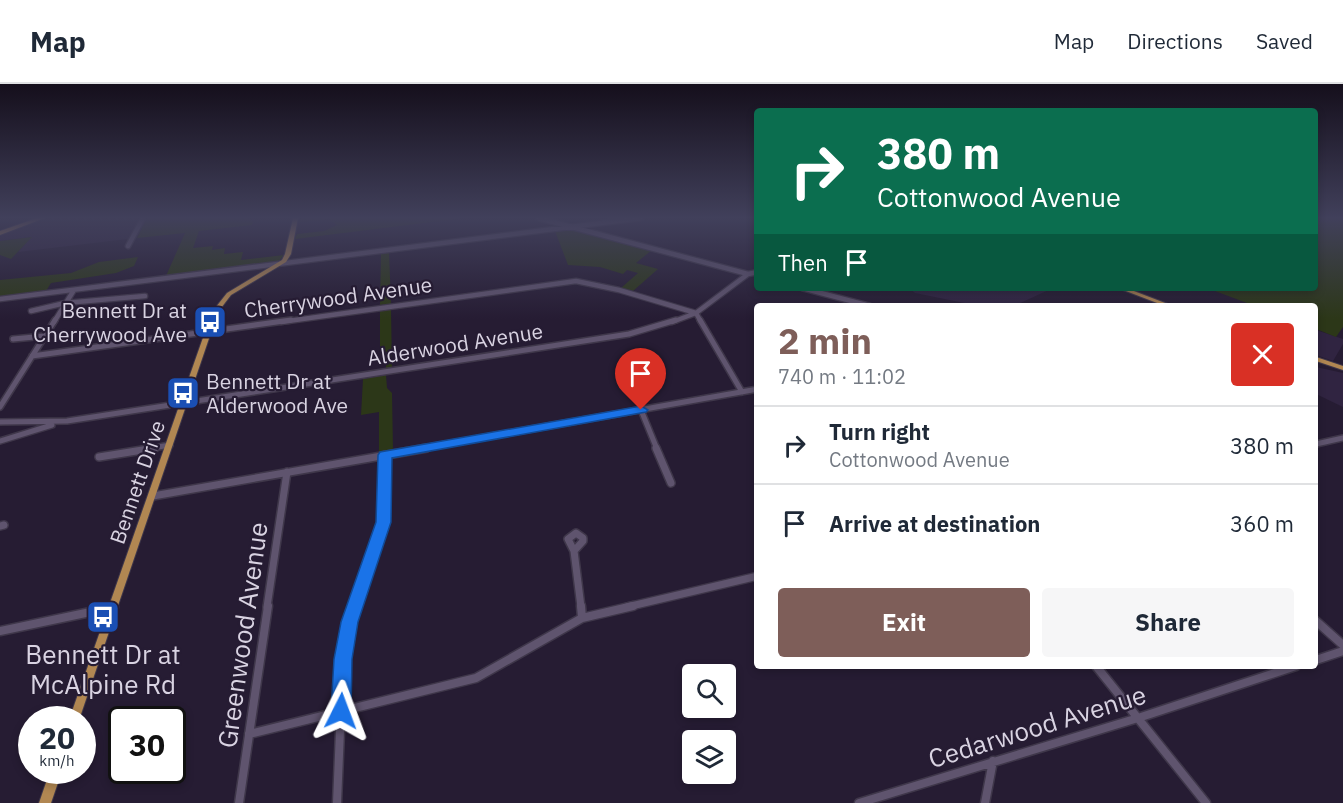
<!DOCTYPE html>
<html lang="en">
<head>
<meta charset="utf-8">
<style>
  :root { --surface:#fff; --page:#f6f6f7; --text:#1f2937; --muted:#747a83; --line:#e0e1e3; --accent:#7e5e59 }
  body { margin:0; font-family:"IBM Plex Sans",sans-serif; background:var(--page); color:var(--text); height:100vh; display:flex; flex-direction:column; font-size:22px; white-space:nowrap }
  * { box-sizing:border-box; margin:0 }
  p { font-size:20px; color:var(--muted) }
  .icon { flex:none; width:33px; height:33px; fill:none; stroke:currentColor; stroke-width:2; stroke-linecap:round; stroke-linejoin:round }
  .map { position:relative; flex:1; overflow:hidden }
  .side { position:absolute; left:754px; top:219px; width:564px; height:366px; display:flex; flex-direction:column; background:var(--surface); border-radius:6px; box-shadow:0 3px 9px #0003 }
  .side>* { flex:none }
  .banner { position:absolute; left:754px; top:24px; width:564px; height:183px; border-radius:6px; box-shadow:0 3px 9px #0003; background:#0b6e4f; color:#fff; overflow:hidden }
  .fabs { position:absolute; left:682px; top:580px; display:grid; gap:12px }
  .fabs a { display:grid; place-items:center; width:54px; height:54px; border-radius:6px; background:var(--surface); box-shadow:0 3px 9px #0003; font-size:30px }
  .speed { position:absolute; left:18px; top:622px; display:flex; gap:12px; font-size:30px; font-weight:700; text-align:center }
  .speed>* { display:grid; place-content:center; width:78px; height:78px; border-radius:50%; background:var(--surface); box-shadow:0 3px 9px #0003; line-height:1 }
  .speed small { font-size:15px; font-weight:400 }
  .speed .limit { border:3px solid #111; border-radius:9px; background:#fff; color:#111 }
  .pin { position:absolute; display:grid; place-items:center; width:51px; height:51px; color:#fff; margin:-62px -26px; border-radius:50% 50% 50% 0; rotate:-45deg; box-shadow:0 0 6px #0007 }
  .pin .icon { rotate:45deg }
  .me { position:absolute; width:66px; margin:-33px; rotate:3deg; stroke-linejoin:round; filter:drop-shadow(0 0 4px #0008) }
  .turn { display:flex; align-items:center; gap:21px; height:126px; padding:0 24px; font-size:27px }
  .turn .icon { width:78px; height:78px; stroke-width:2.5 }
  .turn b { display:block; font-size:42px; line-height:51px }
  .then { display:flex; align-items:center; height:57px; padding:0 24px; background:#0003; gap:12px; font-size:22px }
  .round { display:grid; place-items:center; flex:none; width:63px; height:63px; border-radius:6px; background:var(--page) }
  .headline { display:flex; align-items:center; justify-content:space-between; height:102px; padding:0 24px }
  h1 { font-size:36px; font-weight:800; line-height:45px; color:var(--accent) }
  .button { display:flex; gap:12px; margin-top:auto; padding:12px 24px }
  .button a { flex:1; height:69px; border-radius:6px; background:var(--accent); color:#fff; font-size:24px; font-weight:800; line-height:69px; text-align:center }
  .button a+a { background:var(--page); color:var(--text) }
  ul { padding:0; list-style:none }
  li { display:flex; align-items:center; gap:18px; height:78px; padding:0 24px; border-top:2px solid var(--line) }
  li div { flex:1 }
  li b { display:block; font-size:22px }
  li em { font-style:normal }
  header { display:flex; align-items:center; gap:36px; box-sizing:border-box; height:84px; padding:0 30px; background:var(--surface); border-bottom:2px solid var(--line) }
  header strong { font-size:28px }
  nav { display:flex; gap:33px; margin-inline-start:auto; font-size:21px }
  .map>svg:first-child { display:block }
</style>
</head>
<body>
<header>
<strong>Map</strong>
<nav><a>Map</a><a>Directions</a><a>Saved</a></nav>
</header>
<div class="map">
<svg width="1343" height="719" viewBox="0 0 1343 719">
  <rect width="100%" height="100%" fill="#261c33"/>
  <path fill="#302441" d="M49,134H140L128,155L18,168L31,153L0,157V150Z
    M909,204H1053L1014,222H979L915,209Z
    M1316,246L1343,255V260L1333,277L1316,271Z
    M1316,283L1343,289V323L1316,310Z"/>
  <path fill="#2c3718" d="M147,134H248L253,138L252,141L199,147L193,164L213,162L212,166L225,164L224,170L243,168L241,176L284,171L279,177L166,192L185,149L137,154Z
    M301,134H464L295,155L297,150L324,147L337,141L329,135L300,138Z
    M1316,134H1343V243L1336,253L1316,245V222H1255L1207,204H1316Z
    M572,145L652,166L636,179L658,185L633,207L621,204L638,189L627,186L623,190L600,183L568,181L555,147Z
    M32,153L11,175L0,171V157Z
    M389,168L391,220L380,221L381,169Z
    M138,173L134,182L116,189L51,199L46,207L0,213V196L71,189L99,178Z
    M391,225L392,284H386L385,265L380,264V227Z
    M386,291L387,304L392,309L393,366L379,368V328L361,331L363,295Z"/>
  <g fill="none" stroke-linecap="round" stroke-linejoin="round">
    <defs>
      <path id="minor-far3" d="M538,134L748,190
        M128,162L143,134
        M802,204L870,222
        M0,215L641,134
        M31,227L65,219L145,212
        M54,238L74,206
        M281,238L576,197L619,206L696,229L701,238
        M672,238L696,229L748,190L758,188"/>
      <path id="minor-far2" d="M700,236L742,308
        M13,255L45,252
        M32,272L291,236
        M0,323L55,236
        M641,326L657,365
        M0,338L67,337L629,250L676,236
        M0,357L52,341
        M1316,360L1343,354
        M146,365L170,361
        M418,365L758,305"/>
      <path id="minor-far1" d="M656,364L671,399
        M99,373L155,364
        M153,412L427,364
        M0,442L4,441
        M576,449L583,454V457L574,467L568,455Z
        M574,467L581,523
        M267,523L287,388
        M353,523L384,438L385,371
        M627,523L758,492"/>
      <path id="minor" d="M581,522L582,534
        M1316,537L1343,561
        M0,547L114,523
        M1316,576L1343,567
        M1096,582L1206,719
        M249,650L476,594L582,534L633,522
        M239,719L268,522
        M337,719L343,575L353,522
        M859,719L1138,634L1296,582
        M985,719L993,677"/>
      <path id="major" d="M37,134H45L0,151V147Z
        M293,134H298L291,170L286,178L231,211L218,228L79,636H69L212,228L227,209L282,176L285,170Z
        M1118,204H1126L1173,222H1165Z
        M1316,273L1343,282V286L1316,277Z
        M50,687H62L51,719H39Z"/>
    </defs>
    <use href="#minor-far3" stroke="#3f374a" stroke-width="7"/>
    <use href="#minor-far2" stroke="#3f374a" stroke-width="8"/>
    <use href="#minor-far1" stroke="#3f374a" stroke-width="10"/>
    <use href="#minor" stroke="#3f374a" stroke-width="11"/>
    <use href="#major" stroke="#3f374a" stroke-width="2"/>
    <use href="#minor-far3" stroke="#5f546e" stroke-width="4.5"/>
    <use href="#minor-far2" stroke="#5f546e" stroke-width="5"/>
    <use href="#minor-far1" stroke="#5f546e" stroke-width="7"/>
    <use href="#minor" stroke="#5f546e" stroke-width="8"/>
    <use href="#major" fill="#b18752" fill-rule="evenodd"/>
  </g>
  <linearGradient id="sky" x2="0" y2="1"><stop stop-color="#150f1c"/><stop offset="0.57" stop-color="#41405b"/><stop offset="1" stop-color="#41405b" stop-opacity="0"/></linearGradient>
  <rect width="1343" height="235" fill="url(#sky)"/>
  <path fill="#1a73e8" stroke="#114b97" stroke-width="1.5" d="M641,322L648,326L646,328L392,374L391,438L358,538L352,575L351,627L348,633L341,635L334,633L331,627L334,575L341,538L376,438L378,371L380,368Z"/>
  <defs>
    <symbol id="bus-square" viewBox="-11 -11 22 22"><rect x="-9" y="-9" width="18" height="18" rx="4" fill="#1a4fb4" stroke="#261c33"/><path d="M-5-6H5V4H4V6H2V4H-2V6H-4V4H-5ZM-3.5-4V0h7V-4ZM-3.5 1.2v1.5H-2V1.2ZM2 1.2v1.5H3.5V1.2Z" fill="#fff"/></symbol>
  </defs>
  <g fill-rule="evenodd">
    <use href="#bus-square" x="191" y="219" width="38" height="38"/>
    <use href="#bus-square" x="164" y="290" width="38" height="38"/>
    <use href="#bus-square" x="84" y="514" width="38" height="38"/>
  </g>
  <g text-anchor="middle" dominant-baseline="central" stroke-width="4.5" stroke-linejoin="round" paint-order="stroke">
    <g font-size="21" fill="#d9d3e2" stroke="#261c33">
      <text transform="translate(338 213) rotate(-8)">Cherrywood Avenue</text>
      <text transform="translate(455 260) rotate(-9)">Alderwood Avenue</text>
      <text transform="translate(137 398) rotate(-71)">Bennett Drive</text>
    </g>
    <g font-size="21" fill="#d9d3e2" stroke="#261c33" text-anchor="end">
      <text x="187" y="226">Bennett Dr at<tspan x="187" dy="24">Cherrywood Ave</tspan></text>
      <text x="206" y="297" text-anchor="start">Bennett Dr at<tspan x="206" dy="24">Alderwood Ave</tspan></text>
    </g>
    <g font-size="26" fill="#d9d3e2" stroke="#261c33">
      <text transform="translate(242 551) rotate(-82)">Greenwood Avenue</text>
      <text transform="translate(1037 642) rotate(-17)">Cedarwood Avenue</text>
    </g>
    <g font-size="26" fill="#d9d3e2" stroke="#261c33">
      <text x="103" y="570">Bennett Dr at<tspan x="103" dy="30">McAlpine Rd</tspan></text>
    </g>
  </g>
</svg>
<div class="fabs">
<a><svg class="icon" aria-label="search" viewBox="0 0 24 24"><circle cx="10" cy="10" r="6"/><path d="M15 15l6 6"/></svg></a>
<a><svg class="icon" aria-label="layers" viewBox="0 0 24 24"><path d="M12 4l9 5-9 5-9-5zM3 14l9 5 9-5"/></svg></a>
</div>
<div class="speed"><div>20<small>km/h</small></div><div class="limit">30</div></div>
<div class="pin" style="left:641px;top:326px;background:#d93025"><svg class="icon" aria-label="arrive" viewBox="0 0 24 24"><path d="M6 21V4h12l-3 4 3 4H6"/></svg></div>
<svg class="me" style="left:341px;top:627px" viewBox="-20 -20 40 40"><path d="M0-17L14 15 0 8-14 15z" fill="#1a73e8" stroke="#fff" stroke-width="4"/></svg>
<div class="banner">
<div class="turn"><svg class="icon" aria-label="right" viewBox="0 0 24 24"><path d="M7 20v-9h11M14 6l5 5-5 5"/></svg><div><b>380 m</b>Cottonwood Avenue</div></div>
<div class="then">Then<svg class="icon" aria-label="arrive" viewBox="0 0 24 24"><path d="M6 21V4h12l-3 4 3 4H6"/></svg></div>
</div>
<section class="side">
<div class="headline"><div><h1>2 min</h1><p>740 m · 11:02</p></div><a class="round" style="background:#d93025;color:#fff"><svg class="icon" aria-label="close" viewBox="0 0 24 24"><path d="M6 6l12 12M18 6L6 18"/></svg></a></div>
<ul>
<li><svg class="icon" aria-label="right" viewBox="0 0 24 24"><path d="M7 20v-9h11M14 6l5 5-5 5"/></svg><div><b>Turn right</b><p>Cottonwood Avenue</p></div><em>380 m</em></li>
<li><svg class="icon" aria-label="arrive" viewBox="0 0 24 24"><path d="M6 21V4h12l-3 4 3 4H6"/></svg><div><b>Arrive at destination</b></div><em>360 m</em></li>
</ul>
<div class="button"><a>Exit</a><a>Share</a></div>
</section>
</div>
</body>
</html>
